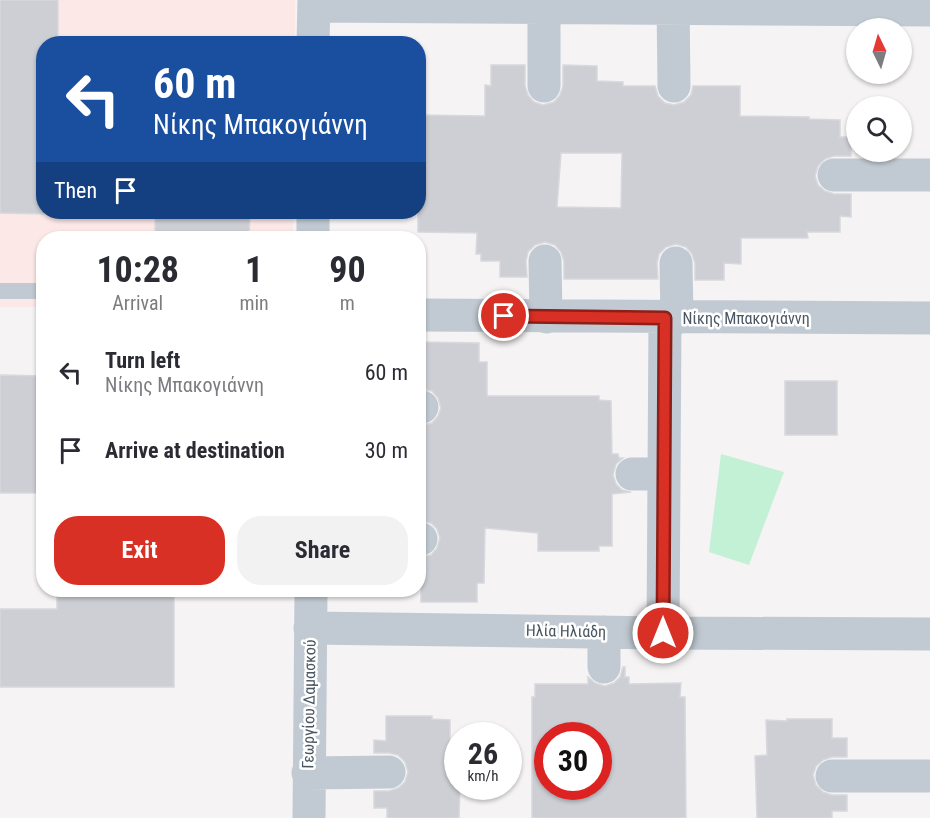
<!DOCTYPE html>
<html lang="en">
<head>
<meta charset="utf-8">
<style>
  :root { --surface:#fff; --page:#f2f2f3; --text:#2b2b33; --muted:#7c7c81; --accent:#d93025 }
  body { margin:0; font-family:"Roboto Condensed",sans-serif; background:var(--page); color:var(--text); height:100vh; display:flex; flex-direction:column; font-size:22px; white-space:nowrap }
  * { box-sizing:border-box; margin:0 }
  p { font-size:20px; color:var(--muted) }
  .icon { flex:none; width:33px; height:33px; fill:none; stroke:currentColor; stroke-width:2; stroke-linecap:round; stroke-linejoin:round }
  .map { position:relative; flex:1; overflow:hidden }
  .side { position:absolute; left:36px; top:231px; width:390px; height:366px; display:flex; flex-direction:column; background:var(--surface); border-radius:24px; box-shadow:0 2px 4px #0004 }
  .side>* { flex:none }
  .top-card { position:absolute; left:36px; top:36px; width:390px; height:183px; border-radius:24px; box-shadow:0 2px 4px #0004; background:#1a4fa0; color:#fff; overflow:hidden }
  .needle { width:39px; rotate:355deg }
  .fabs { position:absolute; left:846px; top:18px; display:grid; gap:12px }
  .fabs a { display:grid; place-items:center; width:66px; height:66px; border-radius:50%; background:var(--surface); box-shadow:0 2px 4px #0004; font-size:30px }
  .speed { position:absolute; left:444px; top:722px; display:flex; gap:12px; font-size:30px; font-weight:700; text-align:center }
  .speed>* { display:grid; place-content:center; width:78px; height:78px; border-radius:50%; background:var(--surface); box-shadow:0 2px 4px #0004; line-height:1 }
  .speed small { font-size:15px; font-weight:400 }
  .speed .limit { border:9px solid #d22; background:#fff; color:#111 }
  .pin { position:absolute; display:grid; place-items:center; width:51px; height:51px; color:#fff; margin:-26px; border:3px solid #fff; border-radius:50%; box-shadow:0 2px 6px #0007 }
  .me { position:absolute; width:66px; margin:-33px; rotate:0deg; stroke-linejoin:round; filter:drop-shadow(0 0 4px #0008) }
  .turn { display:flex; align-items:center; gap:21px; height:126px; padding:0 18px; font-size:27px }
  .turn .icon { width:78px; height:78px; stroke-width:2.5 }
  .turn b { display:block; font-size:42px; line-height:51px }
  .then { display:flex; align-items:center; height:57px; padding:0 18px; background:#0003; gap:12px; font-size:22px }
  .eta { display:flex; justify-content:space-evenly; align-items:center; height:102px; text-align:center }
  .eta b { font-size:36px; font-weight:700; line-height:42px }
  .action { display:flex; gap:12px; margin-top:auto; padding:12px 18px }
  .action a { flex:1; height:69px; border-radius:24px; background:var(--accent); color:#fff; font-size:24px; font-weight:700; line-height:69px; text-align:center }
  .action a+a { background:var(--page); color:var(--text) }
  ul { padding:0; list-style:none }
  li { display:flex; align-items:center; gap:18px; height:78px; padding:0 18px }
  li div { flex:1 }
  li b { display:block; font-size:22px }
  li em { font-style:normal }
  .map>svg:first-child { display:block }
</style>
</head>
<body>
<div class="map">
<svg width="930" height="818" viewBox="0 0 930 818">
  <rect width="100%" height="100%" fill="#f5f3f3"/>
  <path fill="#fce8e6" d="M0,0H295V43L44,44V212H293V238H44L43,307H0Z"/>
  <path fill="#c3f1d5" d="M721,454L784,472L749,565L709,552Z"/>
  <path fill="#cdcfd5" stroke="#d7d9de" stroke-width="1.5" fill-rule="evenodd" d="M0,0H58V44H44V214L0,213Z
    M491,65H525V86L528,95L534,102L543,105L554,102L560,95L563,86V65L597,66V81L623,82V86H655L658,96L665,103L674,105L684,102L691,95L693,86H740V116L809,117V119L840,120V137H851V156H834L825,159L818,166L815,176L818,185L825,191L834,194H851V217L840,216V232H807L808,238H741V264L724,263V280H695V263L692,254L686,247L676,244L666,247L659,254L657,263L658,279H564V261L561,252L555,245L545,242L535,245L528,252L526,261L527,277H500V261H481V254H476L477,233L418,232V115L485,116V85L491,86ZM561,153H622L621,208L557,207Z
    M155,212H250L249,238H155Z
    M422,342L479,343V362H487V396H599V400L611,401L612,454H618L619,458H623L616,464L613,475L616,484L622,490L631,492L612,494V546H599V551H538V533L485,528L484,583H477V602H421V586H418V558L431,555L437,548L440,538L437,529L431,523L418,520V426L432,423L438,416L441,408L438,398L432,391L418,388V362H423Z
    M0,375L44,376V493H0Z
    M785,381H837V435H785Z
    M57,590H174V687H0V609H57Z
    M623,667H625V677H629V684L681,683L680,697H685L686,818H532V697H535V684H588V677L595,683L605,686L614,683L620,677ZM548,735H598V786H548Z
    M386,716H432V719L450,720V755L458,754V786H460L459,818H387V808H374V791H389L398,788L405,782L408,772L405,762L398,755L389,753H374V740L386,741Z
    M787,719H832V738H847V757H832L823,760L816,766L813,775L816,785L823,792L832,795H847V811H832V818H757L755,756L767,755L766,720L787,721Z"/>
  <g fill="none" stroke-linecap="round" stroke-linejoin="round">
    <path stroke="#c1cad2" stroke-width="16" d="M0,291H44"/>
    <path stroke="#c1cad2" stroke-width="33" d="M544,0V86
      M673,0L674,86
      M314,6L930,10
      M313,44L314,0
      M834,175H930
      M313,238V212
      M545,261L546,317
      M676,263L677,318
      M418,315L930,318
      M418,407H422
      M632,474H664
      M418,539H421
      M310,628L663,633L930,634
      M663,633L665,318
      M604,667V632
      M308,773L389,772
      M832,776H930
      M309,818L311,590"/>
  </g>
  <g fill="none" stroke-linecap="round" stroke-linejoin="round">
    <defs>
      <path id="route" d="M504,316L665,318L663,633"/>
    </defs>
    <use href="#route" stroke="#8d1f18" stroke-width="15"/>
    <use href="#route" stroke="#d93025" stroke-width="10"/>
  </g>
  <g text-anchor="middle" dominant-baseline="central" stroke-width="5" stroke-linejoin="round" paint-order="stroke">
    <g font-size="16" fill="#4a5661" stroke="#fff">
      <text x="746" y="318">Νίκης Μπακογιάννη</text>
      <text transform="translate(566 631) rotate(1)">Ηλία Ηλιάδη</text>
      <text transform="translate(309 704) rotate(-89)">Γεωργίου Δαμασκού</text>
    </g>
  </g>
</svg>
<div class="fabs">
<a><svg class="needle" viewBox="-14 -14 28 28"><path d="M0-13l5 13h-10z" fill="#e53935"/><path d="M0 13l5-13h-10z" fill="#7c7c81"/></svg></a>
<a><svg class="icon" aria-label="search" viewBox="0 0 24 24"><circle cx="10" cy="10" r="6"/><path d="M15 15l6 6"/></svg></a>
</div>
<div class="speed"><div>26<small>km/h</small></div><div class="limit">30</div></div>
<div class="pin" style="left:504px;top:316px;background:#d93025"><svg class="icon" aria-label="arrive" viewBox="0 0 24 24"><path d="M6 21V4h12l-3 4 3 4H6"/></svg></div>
<svg class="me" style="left:663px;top:633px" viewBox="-20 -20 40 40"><circle r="17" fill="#d93025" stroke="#fff" stroke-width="3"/><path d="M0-11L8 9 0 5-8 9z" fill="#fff"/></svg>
<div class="top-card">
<div class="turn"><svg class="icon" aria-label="left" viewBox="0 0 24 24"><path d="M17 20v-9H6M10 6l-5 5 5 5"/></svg><div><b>60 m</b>Νίκης Μπακογιάννη</div></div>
<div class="then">Then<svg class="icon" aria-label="arrive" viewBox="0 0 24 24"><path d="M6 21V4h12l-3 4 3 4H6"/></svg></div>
</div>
<section class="side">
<div class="eta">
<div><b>10:28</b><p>Arrival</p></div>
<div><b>1</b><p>min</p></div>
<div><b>90</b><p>m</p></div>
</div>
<ul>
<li><svg class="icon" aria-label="left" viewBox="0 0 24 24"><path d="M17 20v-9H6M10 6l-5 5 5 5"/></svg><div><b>Turn left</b><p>Νίκης Μπακογιάννη</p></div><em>60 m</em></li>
<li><svg class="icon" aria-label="arrive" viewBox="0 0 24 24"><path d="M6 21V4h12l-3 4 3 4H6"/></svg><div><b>Arrive at destination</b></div><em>30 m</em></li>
</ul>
<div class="action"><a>Exit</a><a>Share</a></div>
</section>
</div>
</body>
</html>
